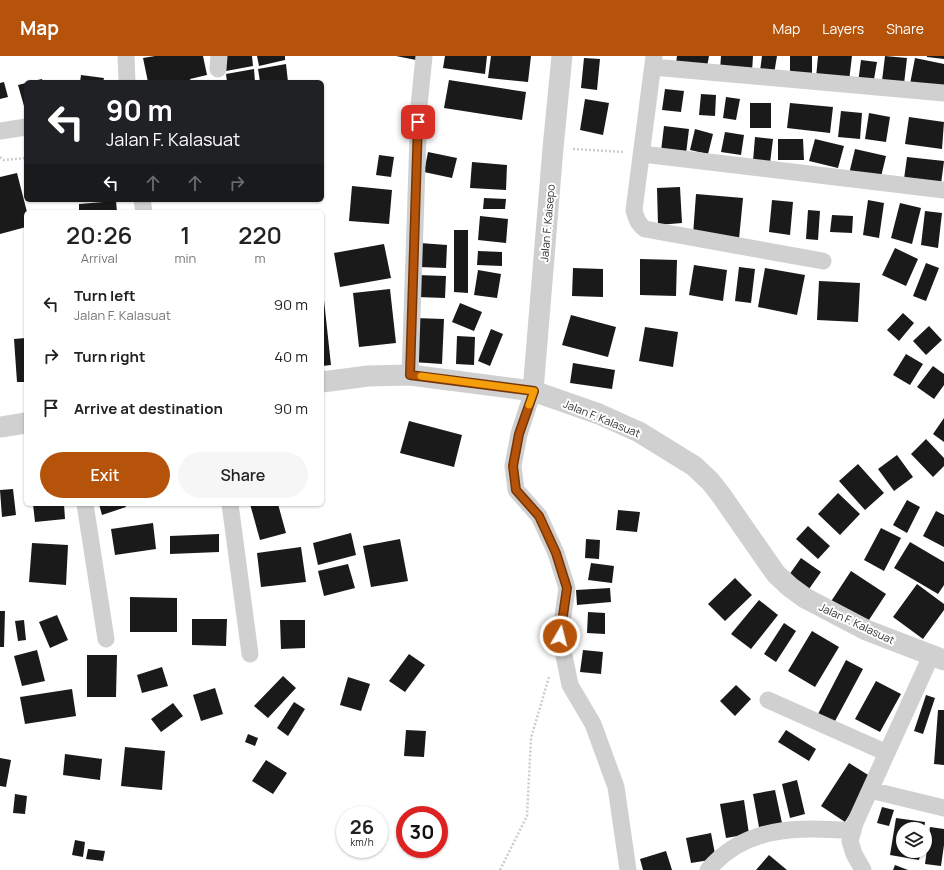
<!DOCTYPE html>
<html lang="en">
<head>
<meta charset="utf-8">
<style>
  :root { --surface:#fff; --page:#f6f6f6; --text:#222; --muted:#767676; --accent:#b45309 }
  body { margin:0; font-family:Manrope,sans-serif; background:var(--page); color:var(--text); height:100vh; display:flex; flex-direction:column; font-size:15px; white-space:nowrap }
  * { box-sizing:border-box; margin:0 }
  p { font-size:13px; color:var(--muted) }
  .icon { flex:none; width:22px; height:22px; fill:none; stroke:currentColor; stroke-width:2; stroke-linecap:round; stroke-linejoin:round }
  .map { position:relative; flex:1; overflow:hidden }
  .drawer { position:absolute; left:24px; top:154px; width:300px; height:296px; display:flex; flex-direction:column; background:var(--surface); border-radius:6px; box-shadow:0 1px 3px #0004 }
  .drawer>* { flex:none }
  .guide { position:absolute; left:24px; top:24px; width:300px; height:122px; border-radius:6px; box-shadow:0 1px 3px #0004; background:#202124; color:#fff; overflow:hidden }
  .fabs { position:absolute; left:896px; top:766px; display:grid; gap:8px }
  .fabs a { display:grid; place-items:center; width:36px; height:36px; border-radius:50%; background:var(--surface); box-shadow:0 1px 3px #0004; font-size:20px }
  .speed { position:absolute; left:336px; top:750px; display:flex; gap:8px; font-size:20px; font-weight:700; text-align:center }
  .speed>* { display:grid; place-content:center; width:52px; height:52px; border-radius:50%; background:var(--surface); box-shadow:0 1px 3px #0004; line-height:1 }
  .speed small { font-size:10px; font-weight:400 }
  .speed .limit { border:6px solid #d22; background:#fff; color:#111 }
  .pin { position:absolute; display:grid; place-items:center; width:34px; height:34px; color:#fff; margin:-17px; border-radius:8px; box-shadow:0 2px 6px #0006 }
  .me { position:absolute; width:44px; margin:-22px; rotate:8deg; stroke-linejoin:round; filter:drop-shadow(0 0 3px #0008) }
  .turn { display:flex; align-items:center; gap:14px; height:84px; padding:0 16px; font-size:18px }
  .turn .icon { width:52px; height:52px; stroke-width:2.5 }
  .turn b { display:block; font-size:28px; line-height:34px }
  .lanes { display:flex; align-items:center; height:38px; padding:0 16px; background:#0003; justify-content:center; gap:20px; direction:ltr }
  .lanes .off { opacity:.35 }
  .eta { display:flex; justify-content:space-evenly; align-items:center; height:68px; text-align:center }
  .eta b { font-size:24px; font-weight:600; line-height:28px }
  .primary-button { display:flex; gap:8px; margin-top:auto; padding:8px 16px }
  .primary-button a { flex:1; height:46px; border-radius:24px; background:var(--accent); color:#fff; font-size:16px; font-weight:600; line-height:46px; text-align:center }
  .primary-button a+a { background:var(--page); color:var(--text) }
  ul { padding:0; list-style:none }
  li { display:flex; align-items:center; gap:12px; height:52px; padding:0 16px }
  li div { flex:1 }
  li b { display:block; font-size:15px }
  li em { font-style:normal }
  header { display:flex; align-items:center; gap:24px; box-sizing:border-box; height:56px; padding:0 20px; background:var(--accent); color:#fff }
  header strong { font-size:19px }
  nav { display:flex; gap:22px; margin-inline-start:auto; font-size:14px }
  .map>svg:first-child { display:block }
</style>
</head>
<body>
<header>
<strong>Map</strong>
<nav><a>Map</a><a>Layers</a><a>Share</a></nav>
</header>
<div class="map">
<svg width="944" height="814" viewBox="0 0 944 814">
  <rect width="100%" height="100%" fill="#fff"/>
  <path fill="#1a1a1a" d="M155,0H203L207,19L190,23L191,26H148L143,2Z
    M224,0H252L253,10L226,15Z
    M257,0H285V4L259,10Z
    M396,0H417L416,4Z
    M445,0H487L485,18L443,12Z
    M491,0H531L528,26L488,22Z
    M677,0H709L707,11L676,7Z
    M721,0H753L752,16L720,14Z
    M762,0H777L774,18L760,15Z
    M790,0H812V17H790Z
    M818,0H852L849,25L816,22Z
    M885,0L907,2L904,28L882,25Z
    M927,0H944V3L927,1Z
    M584,2L600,3L597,34L581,32Z
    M915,2L944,8V35L910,28Z
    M861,4L877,6L873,29L858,27Z
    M286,8L288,26H260L258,13Z
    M254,13L255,26H227L226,18Z
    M81,19L104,22L103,26H80Z
    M42,23L43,26H33V25Z
    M449,24L526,36L522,64L444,52Z
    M4,26L8,41L0,43V27Z
    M26,27V57L18,29Z
    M665,33L684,35L681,56L662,54Z
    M701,38L716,39L715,60L699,59Z
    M726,41L740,43L736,64L723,62Z
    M585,43L609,47L603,79L580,74Z
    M750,47H771V72H750Z
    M790,47L833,51L830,77L787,72Z
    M841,55L862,57L860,83L838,81Z
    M869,57L890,61L886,86L865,83Z
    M909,61L944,66L942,93L905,88Z
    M664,70L689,73L686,98L661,95Z
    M695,73L713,78L708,98L690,94Z
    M725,76L744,79L741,99L721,96Z
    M755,81L773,83L770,107L753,105Z
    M778,83H803L804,104H778Z
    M815,83L844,90L838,112L809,105Z
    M855,93L886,100L880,125L849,118Z
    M428,96L457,102L452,122L424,116Z
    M379,99L394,101L391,121L376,119Z
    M907,101L944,105L941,128L904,123Z
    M472,106L507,109L506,134L470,132Z
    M17,117L27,156L26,171L0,178V121Z
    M352,130L392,134L389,168L349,165Z
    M680,131L682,167L658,169L657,132Z
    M696,138L743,142L739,183L693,179Z
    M484,142L506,143L505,153H483Z
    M772,144L793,146L790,179L769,176Z
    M868,144L884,147L879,182L863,179Z
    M116,145L117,156H79V148Z
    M900,147L921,152L912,188L891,182Z
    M808,154L820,155L818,184L806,183Z
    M925,155L942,157L938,192L921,189Z
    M832,159L853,160L852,177L830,176Z
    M480,160L508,163L506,187L478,184Z
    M454,174H468V237L454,236Z
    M420,187L447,189L446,212L419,211Z
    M384,188L391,222L340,231L334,197Z
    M895,192L918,203L906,230L882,219Z
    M478,195L502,196V210L477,209Z
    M640,203L677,204L676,240L640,239Z
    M926,207L939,212L926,245L913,240Z
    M694,209L727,214L723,245L689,239Z
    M739,211L755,213L751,247L735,245Z
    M573,212L603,213V241L572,240Z
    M765,212L805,219L797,259L758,251Z
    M478,214L501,218L497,242L474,239Z
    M417,219L446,220L445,242L417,241Z
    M819,225L860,227L858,266L817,264Z
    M390,233L396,287L359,291L353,237Z
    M322,235H323L331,309L322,310Z
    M460,247L482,256L474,275L452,266Z
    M903,257L914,267L899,285L887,274Z
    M571,259L616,271L608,301L562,289Z
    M415,262L444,263L442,308L413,306Z
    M929,270L942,284L926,299L913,285Z
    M645,271L678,276L673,311L639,305Z
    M491,273L503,278L490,310L478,305Z
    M457,280L475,281L474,309L456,308Z
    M26,282V326H17L14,283Z
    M906,298L923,308L910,329L893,319Z
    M573,307L615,314L612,333L570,327Z
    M933,310L944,318V329L934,343L917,331Z
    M944,362V386L933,378Z
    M409,365L462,379L454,411L400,397Z
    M926,383L944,402V410L933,421L911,398Z
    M897,399L913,421L894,435L878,413Z
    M858,408L884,437L865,454L839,425Z
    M13,433L16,459L2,461L0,434Z
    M838,437L860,458L840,479L818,458Z
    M907,444L920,451L907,477L893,469Z
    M33,448H64L65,463L35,466Z
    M99,448H125L126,451L102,459Z
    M250,448H278L286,477L260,484Z
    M618,454L640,456L637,476L616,474Z
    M936,455L944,459V491L923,480Z
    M153,467L156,493L115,499L111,473Z
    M808,470L830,490L818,503L796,483Z
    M881,472L901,482L884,515L864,504Z
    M351,477L356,499L318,509L313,487Z
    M219,478V496L170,498V480Z
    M400,483L408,525L371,531L363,490Z
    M586,483L600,484L599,503L585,502Z
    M910,486L944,506V529L938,538L894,512Z
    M32,487L68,489L66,529L29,526Z
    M301,491L306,526L261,531L257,497Z
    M801,502L821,516L809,533L789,519Z
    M591,507L614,510L612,527L588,524Z
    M348,508L355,532L324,540L318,515Z
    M851,515L886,538L865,570L830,547Z
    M735,522L752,539L725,565L708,548Z
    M917,528L944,548V554L923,583L893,561Z
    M610,532L611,546L577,549L576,534Z
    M130,541L177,542V576H130Z
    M759,544L778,559L751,593L731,578Z
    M0,555H5L4,591H0Z
    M588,556L605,557V578L587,577Z
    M57,559L68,584L50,592L39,566Z
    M192,563H227L226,590L192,589Z
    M24,564L26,584L18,585L15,565Z
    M280,564H305V592L281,593Z
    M784,567L796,575L776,606L764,598Z
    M812,575L839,591L815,631L788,615Z
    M37,594L45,625L22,630L14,600Z
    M583,594L603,596L601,618L580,616Z
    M409,598L425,609L405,636L389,625Z
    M87,599H117L116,641H87Z
    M846,604L863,613L834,667L818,658Z
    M162,611L168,630L142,637L137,619Z
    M283,620L296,632L268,662L254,650Z
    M348,621L370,628L361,655L340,649Z
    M876,625L901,638L880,676L855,663Z
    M736,629L751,643L735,660L720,645Z
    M215,632L223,658L201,665L193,639Z
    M72,633L76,660L25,668L20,641Z
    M926,639L935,642L923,678L914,675Z
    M294,646L305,653L288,680L277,672Z
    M173,647L183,660L161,676L151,663Z
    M938,654H944V709L934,708Z
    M406,674L426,675L424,701L404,700Z
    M786,674L816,693L809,705L778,686Z
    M248,678L258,682L255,690L245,686Z
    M125,691L165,695L162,734L121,730Z
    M65,698L102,703L100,724L63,719Z
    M0,702L11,704L6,731L0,730Z
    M266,704L287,717L273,738L252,725Z
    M849,707L873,722L845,766L821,750Z
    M797,724L805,758L790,762L782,728Z
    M775,734L782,767L759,771L753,738Z
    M15,738L27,740L25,758L13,757Z
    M744,744L749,778L726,782L720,748Z
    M882,751L894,754L889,770L877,767Z
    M896,762L925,766L924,773H903V795H921L919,804L890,799Z
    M930,771L944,773V789L941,810L925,808Z
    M711,777L716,803L691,807L686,782Z
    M75,784L85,786L83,801L72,799Z
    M88,793L105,795L103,805L86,803Z
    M666,795L672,814H643L640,803Z
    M769,799L787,814H756Z
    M895,809L908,814H893Z"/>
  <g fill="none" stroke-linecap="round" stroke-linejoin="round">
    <path stroke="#cdcdcd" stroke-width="2.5" stroke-dasharray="2 2" stroke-linecap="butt" d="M573,93L624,96
      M0,101L4,104L26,102
      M500,814L527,760L531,682L549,621"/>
    <path stroke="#d0d0d0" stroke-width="17" d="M126,0L127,26
      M654,0L634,154C636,162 638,168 645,173L823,205
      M653,11L944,37
      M218,13L219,0
      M0,75L26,71
      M642,98L944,134
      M142,144L144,156
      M410,319L419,50L424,0
      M533,335L519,378L513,410L516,434L539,460L556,497L567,532L560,580L570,629L593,668L616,731L628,814
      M85,448L106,583
      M230,448L250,598
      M768,644L887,697
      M870,734L944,752
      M708,814C746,769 799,771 853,775
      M863,814L854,798L850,785L855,767L931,600"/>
    <path stroke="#d0d0d0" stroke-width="21" d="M322,326L368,320L410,319L533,335L599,358L639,376L694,410L710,425L721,439L776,518L790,531L805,542L866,574L944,604
      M533,335L553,92L562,0
      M0,371L26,367"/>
  </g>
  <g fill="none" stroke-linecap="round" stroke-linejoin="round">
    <defs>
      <path id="route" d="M418,66L410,319L534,335L519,378L513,410L516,434L539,460L556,497L567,532L560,580"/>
    </defs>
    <use href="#route" stroke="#753606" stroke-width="10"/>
    <use href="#route" stroke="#b45309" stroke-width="7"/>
    <path stroke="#f59e0b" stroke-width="7" d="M421,320L534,335L529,349"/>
  </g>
  <g text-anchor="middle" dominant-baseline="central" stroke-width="4" stroke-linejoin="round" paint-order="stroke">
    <g font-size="11" fill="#333" stroke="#fff">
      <text transform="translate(547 167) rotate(-85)">Jalan F. Kaisepo</text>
      <text transform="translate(602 362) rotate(22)">Jalan F. Kalasuat</text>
      <text transform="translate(857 567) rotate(25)">Jalan F. Kalasuat</text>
    </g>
  </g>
</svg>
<div class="fabs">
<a><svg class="icon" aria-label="layers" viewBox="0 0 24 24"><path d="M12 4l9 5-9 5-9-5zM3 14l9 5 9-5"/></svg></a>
</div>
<div class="speed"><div>26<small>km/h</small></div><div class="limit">30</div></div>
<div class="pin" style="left:418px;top:66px;background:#d93025"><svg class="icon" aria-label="arrive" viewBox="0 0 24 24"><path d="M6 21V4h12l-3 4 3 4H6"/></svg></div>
<svg class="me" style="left:560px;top:580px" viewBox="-20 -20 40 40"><circle r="17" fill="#b45309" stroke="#fff" stroke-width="3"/><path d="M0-11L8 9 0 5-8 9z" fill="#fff"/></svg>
<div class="guide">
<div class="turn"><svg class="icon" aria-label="left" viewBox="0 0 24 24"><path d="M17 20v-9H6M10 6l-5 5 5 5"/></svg><div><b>90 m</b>Jalan F. Kalasuat</div></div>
<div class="lanes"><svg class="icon" aria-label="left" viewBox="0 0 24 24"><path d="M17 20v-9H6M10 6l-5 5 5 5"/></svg><svg class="icon off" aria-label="ahead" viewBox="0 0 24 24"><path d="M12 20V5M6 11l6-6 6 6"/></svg><svg class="icon off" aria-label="ahead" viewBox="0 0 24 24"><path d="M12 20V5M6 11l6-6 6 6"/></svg><svg class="icon off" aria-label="right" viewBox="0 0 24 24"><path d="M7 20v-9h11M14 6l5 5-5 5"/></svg></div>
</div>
<section class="drawer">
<div class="eta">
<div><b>20:26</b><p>Arrival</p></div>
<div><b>1</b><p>min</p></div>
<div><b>220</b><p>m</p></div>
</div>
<ul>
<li><svg class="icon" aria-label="left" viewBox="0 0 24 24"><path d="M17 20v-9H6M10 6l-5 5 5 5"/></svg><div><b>Turn left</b><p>Jalan F. Kalasuat</p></div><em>90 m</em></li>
<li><svg class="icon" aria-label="right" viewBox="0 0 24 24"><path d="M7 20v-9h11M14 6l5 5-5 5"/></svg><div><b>Turn right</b></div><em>40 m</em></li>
<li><svg class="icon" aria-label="arrive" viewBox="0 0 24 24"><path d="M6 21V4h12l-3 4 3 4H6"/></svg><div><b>Arrive at destination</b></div><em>90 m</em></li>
</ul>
<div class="primary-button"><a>Exit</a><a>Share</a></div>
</section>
</div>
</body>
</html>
